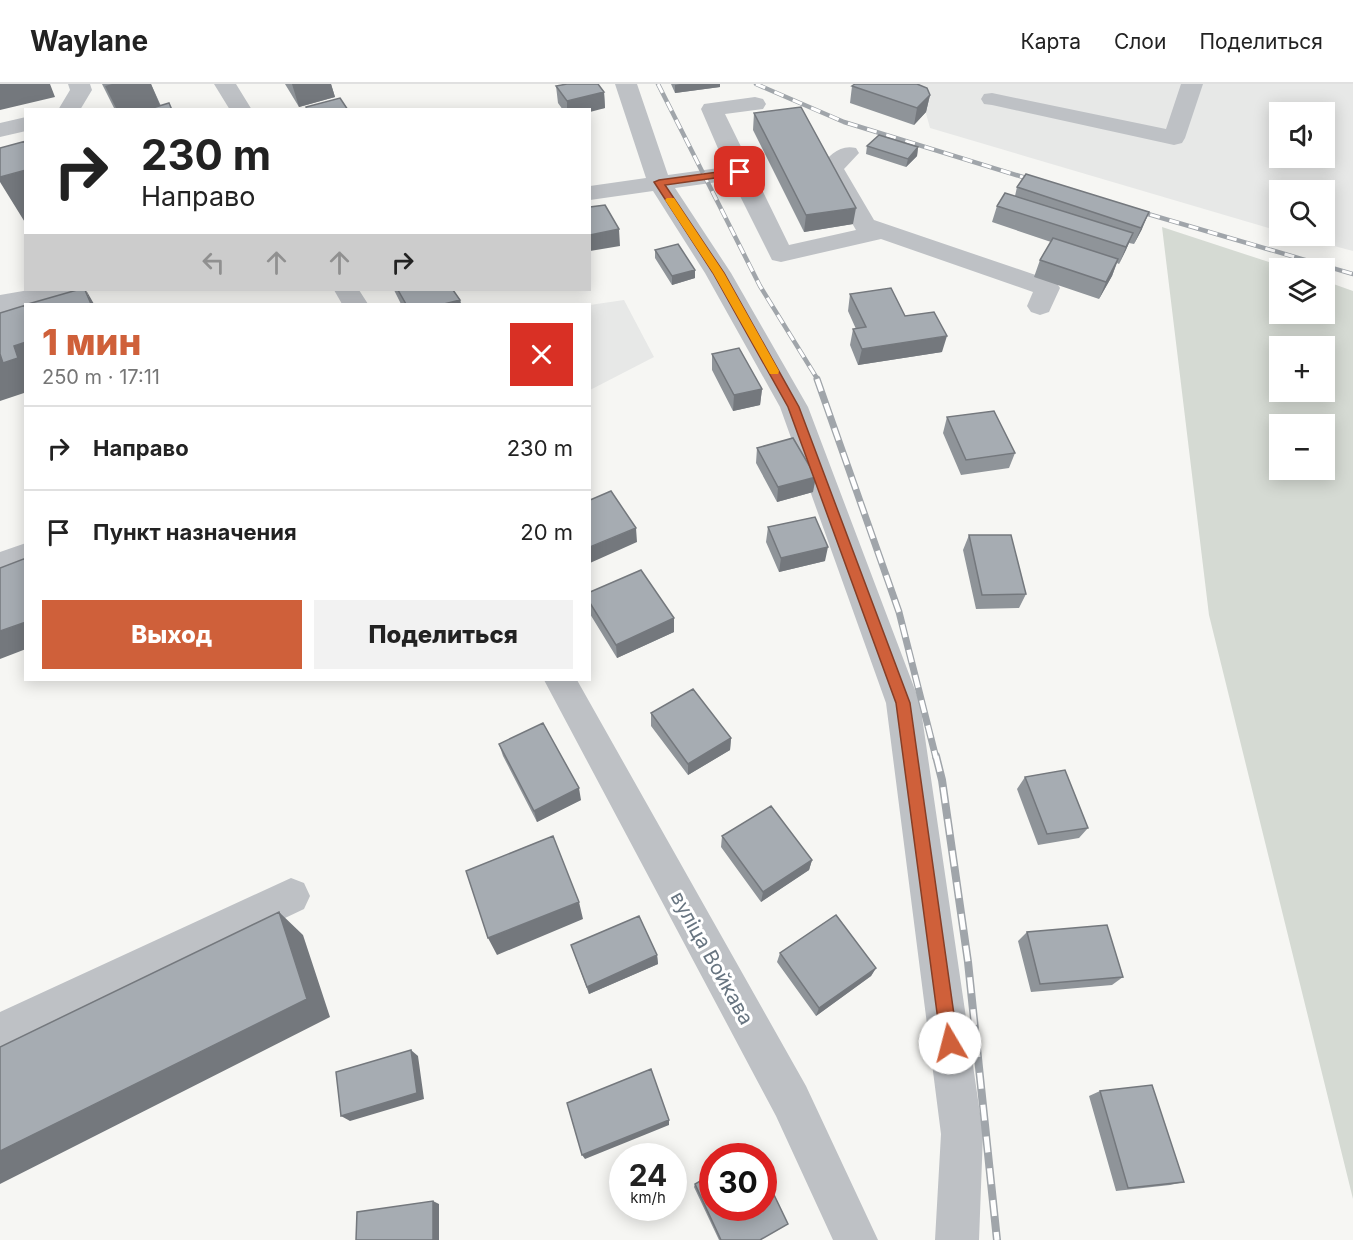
<!DOCTYPE html>
<html lang="ru">
<head>
<meta charset="utf-8">
<style>
  :root { --surface:#fff; --page:#f2f2f2; --text:#222; --muted:#767676; --line:#e0e0e0; --accent:#cf603a }
  body { margin:0; font-family:Inter,sans-serif; background:var(--page); color:var(--text); height:100vh; display:flex; flex-direction:column; font-size:22px; white-space:nowrap }
  * { box-sizing:border-box; margin:0 }
  p { font-size:20px; color:var(--muted) }
  .icon { flex:none; width:33px; height:33px; fill:none; stroke:currentColor; stroke-width:2; stroke-linecap:round; stroke-linejoin:round }
  .map { position:relative; flex:1; overflow:hidden }
  .drawer { position:absolute; left:24px; top:219px; width:567px; height:378px; display:flex; flex-direction:column; background:var(--surface); border-radius:0px; box-shadow:0 3px 15px #0003 }
  .drawer>* { flex:none }
  .top-card { position:absolute; left:24px; top:24px; width:567px; height:183px; border-radius:0px; box-shadow:0 3px 15px #0003; background:#fff; color:var(--text); overflow:hidden }
  .controls { position:absolute; left:1269px; top:18px; display:grid; gap:12px }
  .controls a { display:grid; place-items:center; width:66px; height:66px; border-radius:0px; background:var(--surface); box-shadow:0 3px 15px #0003; font-size:30px }
  .speed { position:absolute; left:609px; top:1059px; display:flex; gap:12px; font-size:30px; font-weight:700; text-align:center }
  .speed>* { display:grid; place-content:center; width:78px; height:78px; border-radius:50%; background:var(--surface); box-shadow:0 3px 15px #0003; line-height:1 }
  .speed small { font-size:15px; font-weight:400 }
  .speed .limit { border:9px solid #d22; background:#fff; color:#111 }
  .pin { position:absolute; display:grid; place-items:center; width:51px; height:51px; color:#fff; margin:-26px; border-radius:12px; box-shadow:0 3px 9px #0006 }
  .me { position:absolute; width:66px; margin:-33px; rotate:352deg; stroke-linejoin:round; filter:drop-shadow(0 0 4px #0008) }
  .turn { display:flex; align-items:center; gap:21px; height:126px; padding:0 18px; font-size:27px }
  .turn .icon { width:78px; height:78px; stroke-width:2.5 }
  .turn b { display:block; font-size:42px; line-height:51px }
  .lanes { display:flex; align-items:center; height:57px; padding:0 18px; background:#0003; justify-content:center; gap:30px; direction:ltr }
  .lanes .off { opacity:.35 }
  .round { display:grid; place-items:center; flex:none; width:63px; height:63px; border-radius:0px; background:var(--page) }
  .overview { display:flex; align-items:center; justify-content:space-between; height:102px; padding:0 18px }
  h1 { font-size:36px; font-weight:800; line-height:45px; color:var(--accent) }
  .cta { display:flex; gap:12px; margin-top:auto; padding:12px 18px }
  .cta a { flex:1; height:69px; border-radius:0px; background:var(--accent); color:#fff; font-size:24px; font-weight:800; line-height:69px; text-align:center }
  .cta a+a { background:var(--page); color:var(--text) }
  ul { padding:0; list-style:none }
  li { display:flex; align-items:center; gap:18px; height:84px; padding:0 18px; border-top:2px solid var(--line) }
  li div { flex:1 }
  li b { display:block; font-size:22px }
  li em { font-style:normal }
  header { display:flex; align-items:center; gap:36px; box-sizing:border-box; height:84px; padding:0 30px; background:var(--surface); border-bottom:2px solid var(--line) }
  header strong { font-size:28px }
  nav { display:flex; gap:33px; margin-inline-start:auto; font-size:21px }
  .map>svg:first-child { display:block }
</style>
</head>
<body>
<header>
<strong>Waylane</strong>
<nav><a>Карта</a><a>Слои</a><a>Поделиться</a></nav>
</header>
<div class="map">
<svg width="1353" height="1156" viewBox="0 0 1353 1156">
  <rect width="100%" height="100%" fill="#f6f6f3"/>
  <path fill="#e7e8e7" fill-rule="evenodd" d="M918,0H1353V167L1296,152H1324V106H1280L1279,147L930,44ZM1280,28H1324V74H1280Z
    M624,216L654,273L590,306V221Z"/>
  <path fill="#d5dad3" fill-rule="evenodd" d="M1162,143L1287,184H1280V230H1324L1325,197L1353,207V1115L1209,531ZM1280,262H1324V308H1280ZM1280,340H1324V386H1280Z"/>
  <g fill="none" stroke-linecap="round" stroke-linejoin="round">
    <path fill="#bec1c5" fill-rule="evenodd" d="M68,0H90L92,6L80,26H58L70,6Z
      M214,0H236L252,26H230Z
      M615,0H637L668,91L726,83L701,25L704,20L755,13L763,15L766,20L763,25L725,30L789,161L856,146L820,84C829,71 840,60 856,64L859,69L844,85L874,136L1056,198L1060,204L1049,228L1040,231L1031,228L1027,222L1033,208L881,155L781,178L772,176L732,96L675,104L731,189L808,323L920,619L983,1050L979,1156H935L941,1050L886,619L780,323L705,189L653,107L590,116V102L646,94Z
      M1181,0H1203L1185,54L1182,59L1174,61L992,21L984,20L981,15L984,10L992,9L1166,45Z
      M26,33V47L0,53V39Z
      M29,206H81L77,212L39,220H26V223L0,229V211Z
      M334,206H359L368,220H342Z
      M26,459V484L0,493V468Z
      M544,596H577L806,1002L878,1156H833L776,1032Z
      M291,794L304,799L310,812L304,825L0,969V928Z"/>
    <defs>
      <path id="rail-far2" d="M658,0L760,202L818,296
        M756,0L844,38L1039,98
        M1131,125L1353,190"/>
      <path id="rail-far1" d="M817,295L899,528L936,674"/>
      <path id="rail" d="M936,672L942,696L968,878L997,1156"/>
    </defs>
    <use href="#rail-far2" stroke="#a0a5aa" stroke-width="4.5"/>
    <use href="#rail-far1" stroke="#a0a5aa" stroke-width="7"/>
    <use href="#rail" stroke="#a0a5aa" stroke-width="8"/>
    <use href="#rail-far2" stroke="#fff" stroke-width="3" stroke-dasharray="10" stroke-linecap="butt"/>
    <use href="#rail-far1" stroke="#fff" stroke-width="4.5" stroke-dasharray="13" stroke-linecap="butt"/>
    <use href="#rail" stroke="#fff" stroke-width="5" stroke-dasharray="16" stroke-linecap="butt"/>
  </g>
  <path fill="#8f9499" d="M102,0H151L161,22L172,26H115Z
    M285,0H331L335,13L299,23Z
    M671,0H720V3L675,9Z
    M556,2L604,8L605,24L590,26H563L558,19Z
    M852,2L930,11L926,28L914,41L850,19Z
    M754,29L853,140L804,148L753,46Z
    M867,62L918,63L917,72L906,83L866,70Z
    M1026,90L1142,145L1134,160L1129,159L1119,180L1117,179L1112,192L1099,215L1034,193L1040,176L1051,158L992,138L997,122L1015,112L1017,103Z
    M655,166L695,194L672,201L655,174Z
    M394,206H453L460,216L461,220H401Z
    M850,210L905,232L942,268L858,281L850,261L853,245H856L848,227Z
    M712,270L762,305L760,321L733,327L712,286Z
    M947,333L1015,369L1009,384L961,391L943,349Z
    M757,364L813,408L777,418L756,379Z
    M768,443L825,477L779,488L766,458Z
    M969,451L1026,510L1019,524L976,525L963,466Z
    M590,508L674,534V548L617,574L590,530Z
    M651,629L731,654L730,666L688,691L651,642Z
    M499,660L581,716L537,738L503,672Z
    M1025,693L1088,744L1079,754L1038,761L1017,705Z
    M722,752L812,776L809,786L761,818L721,763Z
    M1027,848L1123,893L1112,901L1031,908L1018,857Z
    M571,861L657,871L658,880L589,910Z
    M780,869L876,884L871,892L816,932L777,878Z
    M1100,1007L1184,1098L1170,1101L1116,1107L1089,1012Z
    M695,1100L761,1156H719L694,1103Z"/>
  <path fill="#74787d" d="M0,0H50L55,13L0,26Z
    M112,0H151L162,26H117L105,2Z
    M292,0H331L335,13L299,23Z
    M680,0H720V3L675,9V1Z
    M604,8L605,24L590,28V26H567V17Z
    M930,11L926,28L914,41L917,24Z
    M918,63L917,72L906,83L908,75Z
    M26,86V140L0,98V93Z
    M856,124L853,140L804,148L806,131Z
    M1149,128L1142,145L1134,160L1141,144Z
    M619,145L620,162L590,167V151Z
    M1133,149L1126,166L1119,180L1126,163Z
    M1118,175L1112,192L1099,215L1106,198Z
    M695,186V194L672,201V192Z
    M86,206L94,220H91Z
    M460,216L461,220H444Z
    M947,252L942,268L858,281L862,265Z
    M26,258V311L24,309L0,317V268L14,262Z
    M762,305L760,321L733,327L734,311Z
    M816,393L813,408L777,418L778,403Z
    M636,444L637,458L590,479V463Z
    M828,463L825,477L779,488L781,474Z
    M674,534V548L617,574L616,561Z
    M26,538V565L0,575V547Z
    M731,654L730,666L688,691V680Z
    M579,704L581,716L537,738L534,727Z
    M812,776L809,786L761,818L763,808Z
    M579,818L583,835L497,871L488,854Z
    M279,828L303,851L330,933L0,1100V1067Z
    M657,871L658,880L589,910L587,903Z
    M876,884L871,892L816,932L819,924Z
    M411,966L418,972L424,1015L350,1037L341,1032Z
    M669,1036V1041L585,1075L582,1071Z
    M433,1117L439,1120V1156H433Z"/>
  <path fill="#a6acb2" stroke="#74787d" stroke-width="1.5" d="M567,0H598L604,8L567,17L556,2Z
    M855,0H917L927,4L930,11L917,24L852,2Z
    M340,14L348,26H307L306,23Z
    M169,19L172,26H146Z
    M801,23L856,124L806,131L754,29Z
    M879,51L918,63L908,75L867,62Z
    M26,57V86L0,93V64Z
    M1026,90L1149,128L1141,144L1017,103Z
    M1005,109L1133,149L1126,163L997,122Z
    M605,121L619,145L590,151V123Z
    M1053,154L1118,175L1106,198L1040,176Z
    M678,160L695,186L672,192L655,166Z
    M891,204L905,232L934,228L947,252L862,265L853,245L866,243L850,210Z
    M77,206H85L91,220H28Z
    M398,206H453L460,216L444,220H406Z
    M26,221V258L14,262L18,274L3,279L0,270V229Z
    M739,264L762,305L734,311L712,270Z
    M994,327L1015,369L966,376L947,333Z
    M793,354L816,393L778,403L757,364Z
    M611,407L636,444L590,463V416Z
    M815,433L828,463L781,474L768,443Z
    M969,451H1011L1026,510L982,511Z
    M26,474V538L0,547V484Z
    M641,486L674,534L616,561L590,519V508Z
    M693,605L731,654L688,680L651,629Z
    M543,639L579,704L534,727L499,660Z
    M1065,686L1088,744L1047,750L1025,693Z
    M771,722L812,776L763,808L722,752Z
    M553,752L579,818L488,854L466,787Z
    M279,828L307,915L0,1067V963Z
    M836,831L876,884L819,924L780,869Z
    M639,832L657,871L587,903L571,861Z
    M1107,841L1123,893L1040,900L1027,848Z
    M411,966L417,1009L341,1032L336,988Z
    M651,985L669,1036L582,1071L567,1019Z
    M1152,1001L1184,1098L1128,1104L1100,1007Z
    M752,1068L755,1072H744Z
    M712,1090V1124H764V1090L788,1140L760,1156H721L695,1100Z
    M433,1117V1156H356L357,1128Z"/>
  <path fill="#cf603a" stroke="#873e26" stroke-width="1.5" d="M740,85L743,86V90L665,101L724,189L799,323L910,619L958,959L956,965L950,968L944,965L941,959L896,619L788,323L713,189L654,98L659,96Z"/>
  <path fill="#f59e0b" d="M667,114H674L724,189L779,287L778,290H770L713,189L665,116Z"/>
  <g text-anchor="middle" dominant-baseline="central" stroke-width="6" stroke-linejoin="round" paint-order="stroke">
    <g font-size="20" fill="#687581" stroke="#fff">
      <text transform="translate(712 874) rotate(61)">вуліца Войкава</text>
    </g>
  </g>
</svg>
<div class="controls">
<a><svg class="icon" aria-label="sound" viewBox="0 0 24 24"><path d="M4 9h4l5-4v14l-5-4H4zM17 9q2 3 0 6"/></svg></a>
<a><svg class="icon" aria-label="search" viewBox="0 0 24 24"><circle cx="10" cy="10" r="6"/><path d="M15 15l6 6"/></svg></a>
<a><svg class="icon" aria-label="layers" viewBox="0 0 24 24"><path d="M12 4l9 5-9 5-9-5zM3 14l9 5 9-5"/></svg></a>
<a>+</a>
<a>−</a>
</div>
<div class="speed"><div>24<small>km/h</small></div><div class="limit">30</div></div>
<div class="pin" style="left:740px;top:88px;background:#d93025"><svg class="icon" aria-label="arrive" viewBox="0 0 24 24"><path d="M6 21V4h12l-3 4 3 4H6"/></svg></div>
<svg class="me" style="left:950px;top:959px" viewBox="-20 -20 40 40"><circle r="19" fill="#fff"/><path d="M0-13L10 11 0 6-10 11z" fill="#cf603a"/></svg>
<div class="top-card">
<div class="turn"><svg class="icon" aria-label="right" viewBox="0 0 24 24"><path d="M7 20v-9h11M14 6l5 5-5 5"/></svg><div><b>230 m</b>Направо</div></div>
<div class="lanes"><svg class="icon off" aria-label="left" viewBox="0 0 24 24"><path d="M17 20v-9H6M10 6l-5 5 5 5"/></svg><svg class="icon off" aria-label="ahead" viewBox="0 0 24 24"><path d="M12 20V5M6 11l6-6 6 6"/></svg><svg class="icon off" aria-label="ahead" viewBox="0 0 24 24"><path d="M12 20V5M6 11l6-6 6 6"/></svg><svg class="icon" aria-label="right" viewBox="0 0 24 24"><path d="M7 20v-9h11M14 6l5 5-5 5"/></svg></div>
</div>
<section class="drawer">
<div class="overview"><div><h1>1 мин</h1><p>250 m · 17:11</p></div><a class="round" style="background:#d93025;color:#fff"><svg class="icon" aria-label="close" viewBox="0 0 24 24"><path d="M6 6l12 12M18 6L6 18"/></svg></a></div>
<ul>
<li><svg class="icon" aria-label="right" viewBox="0 0 24 24"><path d="M7 20v-9h11M14 6l5 5-5 5"/></svg><div><b>Направо</b></div><em>230 m</em></li>
<li><svg class="icon" aria-label="arrive" viewBox="0 0 24 24"><path d="M6 21V4h12l-3 4 3 4H6"/></svg><div><b>Пункт назначения</b></div><em>20 m</em></li>
</ul>
<div class="cta"><a>Выход</a><a>Поделиться</a></div>
</section>
</div>
</body>
</html>
